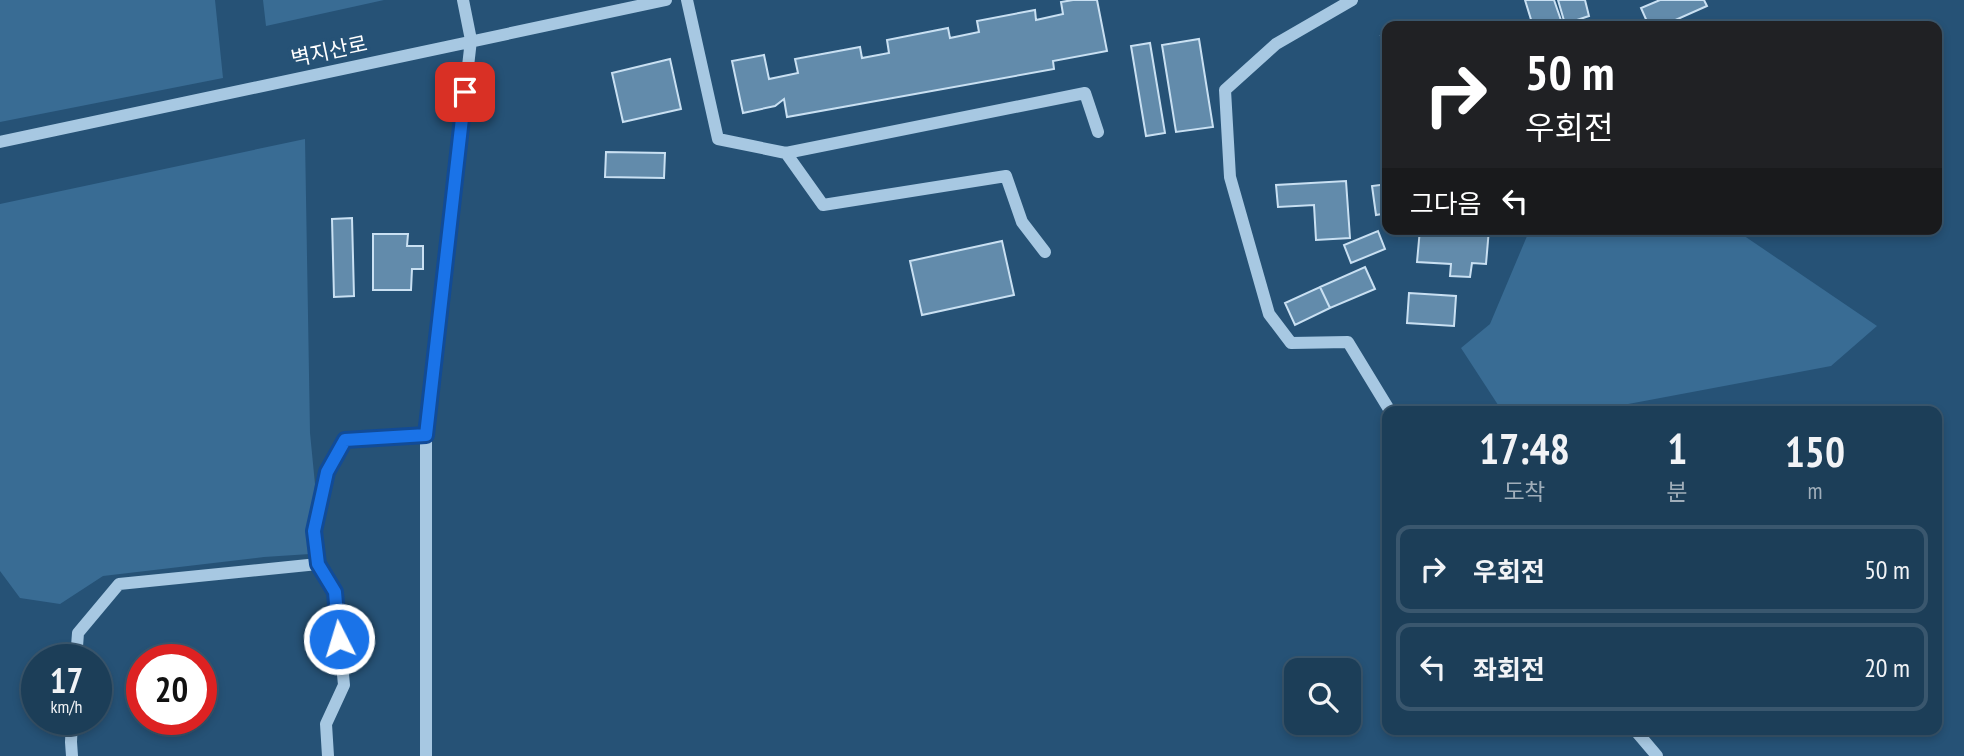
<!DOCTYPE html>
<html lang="ko">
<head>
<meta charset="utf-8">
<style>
  :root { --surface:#1c3e58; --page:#294961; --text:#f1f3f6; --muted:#a0aeba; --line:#3a576e }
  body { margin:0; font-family:"PT Sans Narrow","Noto Sans KR",sans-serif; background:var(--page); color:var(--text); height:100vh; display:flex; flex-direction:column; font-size:26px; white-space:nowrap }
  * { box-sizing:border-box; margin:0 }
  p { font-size:23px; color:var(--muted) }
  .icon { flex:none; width:38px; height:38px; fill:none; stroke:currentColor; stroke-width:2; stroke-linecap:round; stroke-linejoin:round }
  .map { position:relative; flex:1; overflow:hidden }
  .details { position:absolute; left:1382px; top:406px; width:560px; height:329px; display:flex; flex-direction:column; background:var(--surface); border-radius:14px; box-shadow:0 4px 10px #0003,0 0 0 2px var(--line) }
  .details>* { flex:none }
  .guide { position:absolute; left:1382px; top:21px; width:560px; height:214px; border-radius:14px; box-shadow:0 4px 10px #0003,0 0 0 2px var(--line); background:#202124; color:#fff; overflow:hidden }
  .fabs { position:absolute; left:1284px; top:658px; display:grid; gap:14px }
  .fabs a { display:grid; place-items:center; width:77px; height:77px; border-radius:14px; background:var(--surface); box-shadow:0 4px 10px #0003,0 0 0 2px var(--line); font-size:35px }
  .speed { position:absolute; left:21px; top:644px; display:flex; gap:14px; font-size:35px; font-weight:700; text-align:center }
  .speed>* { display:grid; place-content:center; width:91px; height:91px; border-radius:50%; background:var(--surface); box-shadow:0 4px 10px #0003,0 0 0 2px var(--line); line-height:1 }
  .speed small { font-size:18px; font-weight:400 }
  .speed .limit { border:10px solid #d22; background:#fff; color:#111 }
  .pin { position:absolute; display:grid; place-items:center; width:60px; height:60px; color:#fff; margin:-30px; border-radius:14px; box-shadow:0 4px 10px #0006 }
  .me { position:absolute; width:77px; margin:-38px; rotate:355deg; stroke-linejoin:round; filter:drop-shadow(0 0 5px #0008) }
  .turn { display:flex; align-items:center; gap:24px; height:147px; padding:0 28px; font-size:32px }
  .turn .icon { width:91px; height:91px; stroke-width:2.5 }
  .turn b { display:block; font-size:49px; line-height:60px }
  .then { display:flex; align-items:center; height:66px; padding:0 28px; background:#0003; gap:14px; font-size:26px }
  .eta { display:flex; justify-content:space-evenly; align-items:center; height:119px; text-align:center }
  .eta b { font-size:42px; font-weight:700; line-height:49px }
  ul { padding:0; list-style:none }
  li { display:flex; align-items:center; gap:21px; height:88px; margin:0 14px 10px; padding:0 14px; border:4px solid var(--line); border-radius:14px }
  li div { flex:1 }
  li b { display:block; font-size:26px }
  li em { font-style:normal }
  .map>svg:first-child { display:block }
</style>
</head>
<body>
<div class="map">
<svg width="1964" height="756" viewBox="0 0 1964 756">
  <rect width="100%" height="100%" fill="#265276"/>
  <path fill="#396c94" d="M0,0H215L223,78L0,122Z
    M263,0H384L266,26Z
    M305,139L310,433L315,484L310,554L264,557L103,576L60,604L20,598L0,571V204Z
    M1530,229H1734L1877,326L1831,366L1591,411H1502L1461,348L1490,324Z"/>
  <path fill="#628bab" stroke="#c9e0f2" stroke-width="2" d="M1073,0H1097L1107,51L1053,61L1054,69L787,117L784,99L775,106L743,113L732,61L764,55L769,79L798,73L795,59L860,47L862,58L889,53L887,40L948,28L950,38L979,32L977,21L1035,10L1036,20L1063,14L1061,2Z
    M1525,0H1554L1563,26H1533Z
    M1558,0H1585L1589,16L1565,24Z
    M1660,0H1704L1707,6L1662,26H1649L1641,8Z
    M1388,35V59L1381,36Z
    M1199,39L1213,127L1176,132L1162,45Z
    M1150,43L1165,133L1146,136L1131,46Z
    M670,59L681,109L623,122L612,73Z
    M606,152L665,153L664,178L605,177Z
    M1346,181L1350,238L1316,240L1314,205L1278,207L1276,185Z
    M1388,184V213L1376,215L1372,186Z
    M352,218L354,296L334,297L332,219Z
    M1420,229H1489L1486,264L1472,263L1470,277L1450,276L1451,264L1417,262Z
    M1378,231L1385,249L1351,263L1344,245Z
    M373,234H408L407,246H423V269H412L411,290H373Z
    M1002,241L1014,295L922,315L910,261Z
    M1365,267L1375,289L1330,308L1320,287Z
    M1320,287L1330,308L1295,325L1285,303Z
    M1409,293L1456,296L1454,326L1407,323Z"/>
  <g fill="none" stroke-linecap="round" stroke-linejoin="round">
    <path stroke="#a7c8e2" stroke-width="12" d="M687,0L718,139L786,153L1085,93L1098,132
      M1352,0L1276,44L1225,90L1230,177L1269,314L1291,343L1348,342L1390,411
      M0,142L666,0
      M786,153L823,205L1006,176L1022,222L1045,252
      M76,660L78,633L119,584L318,564
      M1635,730L1657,756
      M72,756L71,742L72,719
      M328,756L326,724L344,685L335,592L318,564L314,531L327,473L345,440L426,435
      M426,756V435L471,40L463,0"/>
  </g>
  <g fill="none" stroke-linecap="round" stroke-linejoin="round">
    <defs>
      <path id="route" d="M339,639L335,592L318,564L314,531L327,472L345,440L426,435L465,92"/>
    </defs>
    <use href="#route" stroke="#114b97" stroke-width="18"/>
    <use href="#route" stroke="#1a73e8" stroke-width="12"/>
  </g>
  <g text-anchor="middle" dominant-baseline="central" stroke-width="7" stroke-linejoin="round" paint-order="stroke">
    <g font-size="21" fill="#fff" stroke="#265276">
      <text transform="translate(329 51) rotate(-12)">벽지산로</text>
    </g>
  </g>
</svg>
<div class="fabs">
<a><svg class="icon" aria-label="search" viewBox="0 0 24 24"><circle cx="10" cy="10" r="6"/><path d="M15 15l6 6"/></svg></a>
</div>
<div class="speed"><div>17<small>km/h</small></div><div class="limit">20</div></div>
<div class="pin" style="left:465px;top:92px;background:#d93025"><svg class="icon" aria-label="arrive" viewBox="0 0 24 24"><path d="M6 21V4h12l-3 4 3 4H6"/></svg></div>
<svg class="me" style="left:339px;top:639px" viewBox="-20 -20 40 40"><circle r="17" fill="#1a73e8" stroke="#fff" stroke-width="3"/><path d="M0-11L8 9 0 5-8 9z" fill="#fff"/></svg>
<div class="guide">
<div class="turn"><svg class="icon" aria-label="right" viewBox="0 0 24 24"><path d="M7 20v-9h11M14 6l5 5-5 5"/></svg><div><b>50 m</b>우회전</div></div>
<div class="then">그다음<svg class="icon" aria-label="left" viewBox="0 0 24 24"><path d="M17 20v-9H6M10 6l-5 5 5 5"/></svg></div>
</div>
<section class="details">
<div class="eta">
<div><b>17:48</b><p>도착</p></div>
<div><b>1</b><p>분</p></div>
<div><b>150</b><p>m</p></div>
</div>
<ul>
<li><svg class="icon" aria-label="right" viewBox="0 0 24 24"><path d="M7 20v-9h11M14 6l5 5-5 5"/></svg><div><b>우회전</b></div><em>50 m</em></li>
<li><svg class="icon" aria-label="left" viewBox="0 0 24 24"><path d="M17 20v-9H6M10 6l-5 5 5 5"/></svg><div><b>좌회전</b></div><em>20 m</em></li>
</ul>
</section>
</div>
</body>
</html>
